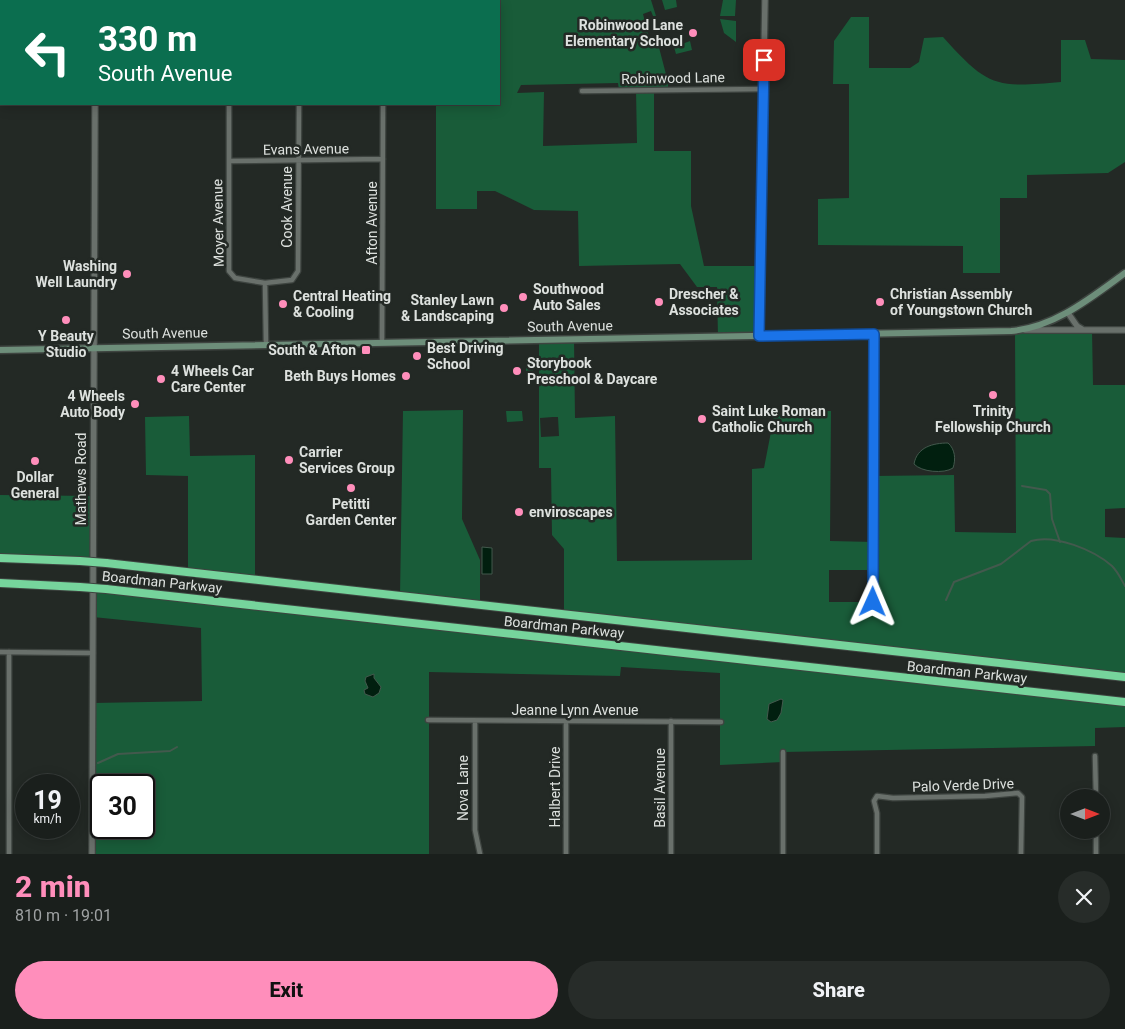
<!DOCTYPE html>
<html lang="en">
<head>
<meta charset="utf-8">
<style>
  :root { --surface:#1a1f1c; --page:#272c29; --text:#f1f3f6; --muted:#9fa2a3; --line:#383d3b; --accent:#ff8ebb }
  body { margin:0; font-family:Roboto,sans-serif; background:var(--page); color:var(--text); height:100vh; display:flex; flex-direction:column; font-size:19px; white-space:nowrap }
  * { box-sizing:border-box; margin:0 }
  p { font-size:16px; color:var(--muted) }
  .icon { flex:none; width:28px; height:28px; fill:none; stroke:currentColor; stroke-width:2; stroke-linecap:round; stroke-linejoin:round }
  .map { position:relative; height:854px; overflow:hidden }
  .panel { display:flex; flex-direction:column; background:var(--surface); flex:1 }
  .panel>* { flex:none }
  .guide { position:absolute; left:0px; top:0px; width:500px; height:105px; box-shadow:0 2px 12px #0003,0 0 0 1px var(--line); background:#0b6e4f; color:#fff; overflow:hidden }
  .needle { width:32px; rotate:90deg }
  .fabs { position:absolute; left:1060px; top:789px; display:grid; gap:10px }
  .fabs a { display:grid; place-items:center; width:50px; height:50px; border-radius:50%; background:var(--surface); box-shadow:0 2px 12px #0003,0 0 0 1px var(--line); font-size:25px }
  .speed { position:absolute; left:15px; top:774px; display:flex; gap:10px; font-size:25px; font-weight:700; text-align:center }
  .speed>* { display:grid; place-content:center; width:65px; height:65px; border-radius:50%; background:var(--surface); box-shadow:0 2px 12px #0003,0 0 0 1px var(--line); line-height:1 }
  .speed small { font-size:12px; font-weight:400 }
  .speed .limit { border:2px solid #111; border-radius:8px; background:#fff; color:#111 }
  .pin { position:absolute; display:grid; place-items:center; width:42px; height:42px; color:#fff; margin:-21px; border-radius:10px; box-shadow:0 2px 8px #0006 }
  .me { position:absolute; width:55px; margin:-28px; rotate:1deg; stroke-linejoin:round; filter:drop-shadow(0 0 4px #0008) }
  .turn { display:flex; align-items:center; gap:18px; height:105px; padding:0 15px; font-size:22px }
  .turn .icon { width:65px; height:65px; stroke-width:2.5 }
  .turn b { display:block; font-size:35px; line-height:42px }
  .round { display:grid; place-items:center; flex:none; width:52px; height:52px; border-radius:26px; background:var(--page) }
  .headline { display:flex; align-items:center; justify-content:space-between; height:85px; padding:0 15px }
  h1 { font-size:30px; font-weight:800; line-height:38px; color:var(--accent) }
  .cta { display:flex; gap:10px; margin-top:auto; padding:10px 15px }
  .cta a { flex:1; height:58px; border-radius:30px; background:var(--accent); color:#111; font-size:20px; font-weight:800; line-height:58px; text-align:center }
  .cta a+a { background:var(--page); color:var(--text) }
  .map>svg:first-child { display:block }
</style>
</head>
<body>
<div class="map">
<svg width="1125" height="854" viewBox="0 0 1125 854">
  <rect width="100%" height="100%" fill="#232925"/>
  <path fill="#195c39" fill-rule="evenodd" d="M436,0H651L656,16H653L651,11L643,14L650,41L651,38L656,36L668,82V89L654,90V151H691V206L704,266H760L759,336L718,338L717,287H697L680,264L579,266L578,211L534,210L495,191H477V209H436V104H499V1ZM618,83L619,90H636L637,143L543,146L544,92L517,93L521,85Z
    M662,0H676L677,7L665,10Z
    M723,0H736L735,16H720Z
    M851,17H869V68H910L919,62L924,38L943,37C988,87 995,88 1061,82V40H1085L1091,59L1125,60V162L1108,173L1027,175V198H1000V273H963V246L818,245V199L849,198V84H833L834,41Z
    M720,19L736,21V42L724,33Z
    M690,41L692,50L676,54L674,47Z
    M1092,330L1093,385H1125V508L1105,509V537L1125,538V677L564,614V549L552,535L551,468H539V339H574L575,418L615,416L617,561L752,560V469L764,468L775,411H831L830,541L874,542V476L954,475L955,532L1016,533L1015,331ZM553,417H558L559,436L541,437L540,418ZM829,570H873V602H829Z
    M526,363H533V378H526Z
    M463,410L462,519L480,560V605L400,596L403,411Z
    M506,411H522L523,421L507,422Z
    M189,416L190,456L255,455V580L188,572V476L146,475L145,417Z
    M0,495L93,496V562L0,558Z
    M94,588L1125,702V727L1095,728V746L783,752V762L720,765V673L621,667L620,676L429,672V854H92L93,703L202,701L201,628L93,617ZM101,785H144V828H101Z"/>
  <path fill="#011f0f" stroke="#43594d" d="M948,443C955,449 956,459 953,468C944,474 921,472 914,464C917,447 933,443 948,443Z
    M482,547L492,548V574H482Z
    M374,674V678L381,687L379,693L373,697L365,694L364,690L368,688L365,681L366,677Z
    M781,699L783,700L781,713L777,720L771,722L767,719L769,704Z"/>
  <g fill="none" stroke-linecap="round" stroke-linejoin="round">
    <path stroke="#43594d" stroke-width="2" d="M1022,486L1046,490L1050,494L1052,519L1060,542
      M946,600L954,582L1001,564L1031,541C1055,534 1094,550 1112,566C1118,572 1121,579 1125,586
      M98,763L118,754L170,751L177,747"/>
    <defs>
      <path id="minor" d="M229,1V0
        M299,1V0
        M384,1V0
        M582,91L764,89
        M229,104V271L235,278L265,283L292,280L298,271L299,104
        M229,161L383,159
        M265,283L266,344
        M382,342L383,104
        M873,602L874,334
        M0,652L93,653
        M428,720L721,722
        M475,721V830L480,854
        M783,752V854
        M1095,756L1096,798
        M1096,830V854
        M9,854V652
        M566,854V721
        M671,854V721
        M877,854V813L874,801L877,796L893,798L985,796L1018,793L1022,797L1021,854"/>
      <path id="tertiary" d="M95,0V1
        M1068,313L1077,326L1082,329
        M1025,330H1125
        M759,336L765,0
        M92,854L95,104"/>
      <path id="secondary" d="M0,350L1011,331C1054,328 1092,297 1125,273"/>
      <path id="motorway" d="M0,558L80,561
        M106,563L1125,677
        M0,583L80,587
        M106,589L1125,702"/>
    </defs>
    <use href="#minor" stroke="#3e4440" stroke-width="7"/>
    <use href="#tertiary" stroke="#3e4440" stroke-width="8"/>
    <use href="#secondary" stroke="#3e4440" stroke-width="9"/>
    <use href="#motorway" stroke="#3e4440" stroke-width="10"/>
    <use href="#minor" stroke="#69706b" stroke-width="4.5"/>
    <use href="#tertiary" stroke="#69706b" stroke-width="5.5"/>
    <use href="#secondary" stroke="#6d8e7a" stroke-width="6"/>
    <use href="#motorway" stroke="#76d49c" stroke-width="8"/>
    <defs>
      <path id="motorway-bridge" d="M80,561L106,563
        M80,587L106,589"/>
    </defs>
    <use href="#motorway-bridge" stroke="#3e4440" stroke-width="10" stroke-linecap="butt"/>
    <use href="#motorway-bridge" stroke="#76d49c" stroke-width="8"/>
  </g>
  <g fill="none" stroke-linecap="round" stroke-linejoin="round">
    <defs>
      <path id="route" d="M764,60L759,336L874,334L873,602"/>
    </defs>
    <use href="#route" stroke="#114b97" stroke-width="12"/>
    <use href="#route" stroke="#1a73e8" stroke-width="9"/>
  </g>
  <g fill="#ff8ebb" stroke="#232925" stroke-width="2">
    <circle cx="693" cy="33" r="5"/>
    <circle cx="127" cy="274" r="5"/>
    <circle cx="523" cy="297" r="5"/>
    <circle cx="659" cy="302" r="5"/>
    <circle cx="880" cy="302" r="5"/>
    <circle cx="283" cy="304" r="5"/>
    <circle cx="504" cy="308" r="5"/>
    <circle cx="66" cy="320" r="5"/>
    <rect x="361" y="345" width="10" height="10" rx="2.5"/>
    <circle cx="417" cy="356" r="5"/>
    <circle cx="517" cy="371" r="5"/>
    <circle cx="406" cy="376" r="5"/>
    <circle cx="161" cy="379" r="5"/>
    <circle cx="993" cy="395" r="5"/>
    <circle cx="135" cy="404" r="5"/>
    <circle cx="702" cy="419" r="5"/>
    <circle cx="289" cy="460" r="5"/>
    <circle cx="35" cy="461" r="5"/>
    <circle cx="351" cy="488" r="5"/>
    <circle cx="519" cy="512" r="5"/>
  </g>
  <g text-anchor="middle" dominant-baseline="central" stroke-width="5" stroke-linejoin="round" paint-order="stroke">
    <g font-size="14" font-weight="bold" fill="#dde1de" stroke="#232925" text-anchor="start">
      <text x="683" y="25" text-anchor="end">Robinwood Lane<tspan x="683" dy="16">Elementary School</tspan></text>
      <text x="117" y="266" text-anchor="end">Washing<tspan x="117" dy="16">Well Laundry</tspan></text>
      <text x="533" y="289">Southwood<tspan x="533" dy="16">Auto Sales</tspan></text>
      <text x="669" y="294">Drescher &amp;<tspan x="669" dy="16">Associates</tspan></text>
      <text x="890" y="294">Christian Assembly<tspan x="890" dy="16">of Youngstown Church</tspan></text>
      <text x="293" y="296">Central Heating<tspan x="293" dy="16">&amp; Cooling</tspan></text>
      <text x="494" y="300" text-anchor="end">Stanley Lawn<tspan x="494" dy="16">&amp; Landscaping</tspan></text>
      <text x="66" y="336" text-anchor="middle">Y Beauty<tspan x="66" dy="16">Studio</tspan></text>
      <text x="427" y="348">Best Driving<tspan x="427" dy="16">School</tspan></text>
      <text x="356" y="350" text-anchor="end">South &amp; Afton</text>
      <text x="527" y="363">Storybook<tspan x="527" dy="16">Preschool &amp; Daycare</tspan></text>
      <text x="171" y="371">4 Wheels Car<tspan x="171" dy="16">Care Center</tspan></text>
      <text x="396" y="376" text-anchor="end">Beth Buys Homes</text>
      <text x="125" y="396" text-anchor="end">4 Wheels<tspan x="125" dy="16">Auto Body</tspan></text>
      <text x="712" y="411">Saint Luke Roman<tspan x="712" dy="16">Catholic Church</tspan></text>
      <text x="993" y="411" text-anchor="middle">Trinity<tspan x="993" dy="16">Fellowship Church</tspan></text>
      <text x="299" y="452">Carrier<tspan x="299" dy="16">Services Group</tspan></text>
      <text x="35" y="477" text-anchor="middle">Dollar<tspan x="35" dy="16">General</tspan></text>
      <text x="351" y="504" text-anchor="middle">Petitti<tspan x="351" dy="16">Garden Center</tspan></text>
      <text x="529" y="512">enviroscapes</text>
    </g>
    <g font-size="14" fill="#dde1de" stroke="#232925">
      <text transform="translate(673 78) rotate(-1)">Robinwood Lane</text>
      <text transform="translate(306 149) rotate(-1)">Evans Avenue</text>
      <text transform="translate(287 207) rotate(-90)">Cook Avenue</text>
      <text transform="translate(218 223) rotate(-91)">Moyer Avenue</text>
      <text transform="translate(372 223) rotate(-90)">Afton Avenue</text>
      <text transform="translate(570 326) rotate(-1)">South Avenue</text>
      <text transform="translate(165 333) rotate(-1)">South Avenue</text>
      <text transform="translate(81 479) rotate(-90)">Mathews Road</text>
      <text transform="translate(162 582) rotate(6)">Boardman Parkway</text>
      <text transform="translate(564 627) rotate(6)">Boardman Parkway</text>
      <text transform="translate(967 672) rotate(6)">Boardman Parkway</text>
      <text x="575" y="710">Jeanne Lynn Avenue</text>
      <text transform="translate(963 785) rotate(-2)">Palo Verde Drive</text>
      <text transform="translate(555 787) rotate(-90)">Halbert Drive</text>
      <text transform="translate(463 788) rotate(-90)">Nova Lane</text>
      <text transform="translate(660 788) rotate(-90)">Basil Avenue</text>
    </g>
  </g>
</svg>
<div class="fabs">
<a><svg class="needle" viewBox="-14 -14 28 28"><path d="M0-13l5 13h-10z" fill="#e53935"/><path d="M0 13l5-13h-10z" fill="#9fa2a3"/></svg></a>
</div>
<div class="speed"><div>19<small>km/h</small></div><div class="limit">30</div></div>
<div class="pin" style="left:764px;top:60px;background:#d93025"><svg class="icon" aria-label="arrive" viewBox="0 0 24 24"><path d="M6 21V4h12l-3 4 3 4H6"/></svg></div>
<svg class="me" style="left:873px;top:602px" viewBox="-20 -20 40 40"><path d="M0-17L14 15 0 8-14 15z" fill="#1a73e8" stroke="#fff" stroke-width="4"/></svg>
<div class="guide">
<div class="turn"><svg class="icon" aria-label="left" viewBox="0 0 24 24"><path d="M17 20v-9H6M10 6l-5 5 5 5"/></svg><div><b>330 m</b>South Avenue</div></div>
</div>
</div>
<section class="panel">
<div class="headline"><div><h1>2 min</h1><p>810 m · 19:01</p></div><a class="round"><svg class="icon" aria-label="close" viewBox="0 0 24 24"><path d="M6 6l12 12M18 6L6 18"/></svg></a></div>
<div class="cta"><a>Exit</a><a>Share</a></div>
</section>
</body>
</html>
